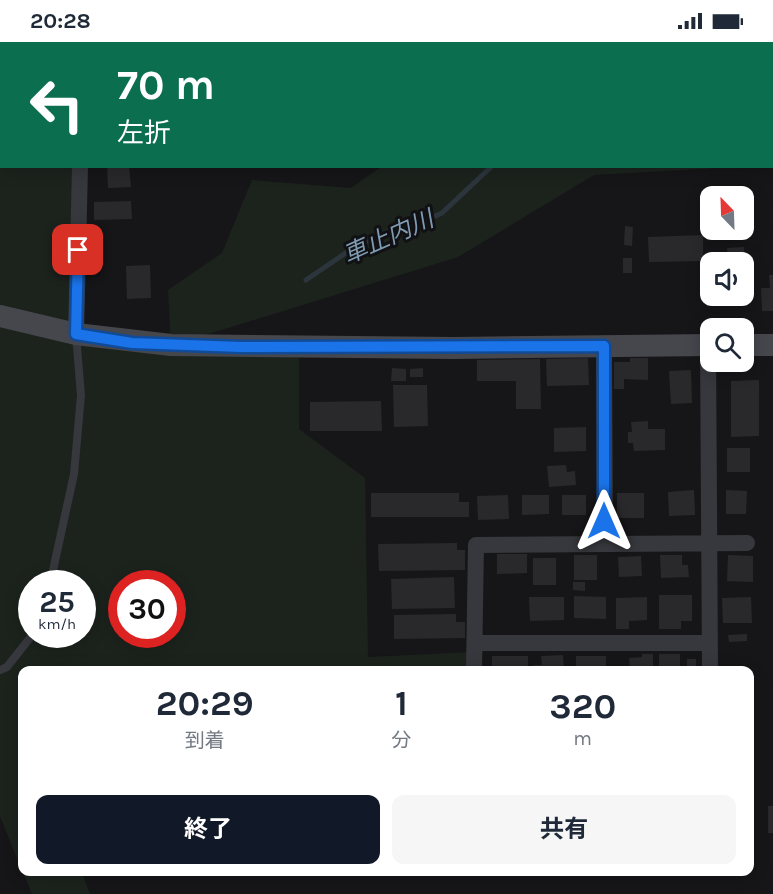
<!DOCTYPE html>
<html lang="ja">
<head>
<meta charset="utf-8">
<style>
  :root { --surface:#fff; --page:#f6f6f7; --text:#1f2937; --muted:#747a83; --accent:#111827 }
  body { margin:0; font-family:Karla,"Noto Sans JP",sans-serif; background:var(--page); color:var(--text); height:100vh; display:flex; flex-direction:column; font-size:22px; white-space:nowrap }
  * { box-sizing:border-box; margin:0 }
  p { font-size:20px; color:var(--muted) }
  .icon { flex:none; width:33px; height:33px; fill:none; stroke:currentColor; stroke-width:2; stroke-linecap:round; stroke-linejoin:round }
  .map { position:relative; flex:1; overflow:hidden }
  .sheet { position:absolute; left:18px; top:624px; width:736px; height:210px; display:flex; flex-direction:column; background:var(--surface); border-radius:12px; box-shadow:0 3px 15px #0003 }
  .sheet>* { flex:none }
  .banner { position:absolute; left:0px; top:0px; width:774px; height:126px; box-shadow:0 3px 15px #0003; background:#0b6e4f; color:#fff; overflow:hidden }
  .needle { width:39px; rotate:337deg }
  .fabs { position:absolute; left:700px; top:144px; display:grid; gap:12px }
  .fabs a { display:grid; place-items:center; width:54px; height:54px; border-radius:12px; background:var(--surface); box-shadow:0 3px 15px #0003; font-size:30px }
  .speed { position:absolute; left:18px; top:528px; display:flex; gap:12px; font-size:30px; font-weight:700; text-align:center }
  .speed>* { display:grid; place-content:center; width:78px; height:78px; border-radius:50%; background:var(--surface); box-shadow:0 3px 15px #0003; line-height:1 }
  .speed small { font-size:15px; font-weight:400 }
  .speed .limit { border:9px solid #d22; background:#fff; color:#111 }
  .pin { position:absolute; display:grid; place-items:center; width:51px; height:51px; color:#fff; margin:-26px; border-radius:12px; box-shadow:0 3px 9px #0006 }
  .me { position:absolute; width:66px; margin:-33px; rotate:0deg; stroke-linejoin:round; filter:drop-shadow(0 0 4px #0008) }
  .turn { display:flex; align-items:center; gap:21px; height:126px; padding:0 18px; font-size:27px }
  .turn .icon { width:78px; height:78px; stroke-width:2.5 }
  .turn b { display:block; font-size:42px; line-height:51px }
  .eta { display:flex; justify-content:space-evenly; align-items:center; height:102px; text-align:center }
  .eta b { font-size:36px; font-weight:700; line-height:42px }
  .action { display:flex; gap:12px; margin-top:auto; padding:12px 18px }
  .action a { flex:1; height:69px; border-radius:12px; background:var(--accent); color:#fff; font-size:24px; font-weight:700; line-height:69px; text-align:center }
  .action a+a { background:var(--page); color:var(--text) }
  .status { display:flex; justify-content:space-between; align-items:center; height:42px; padding:0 30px; background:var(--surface); direction:ltr }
  .status svg { height:16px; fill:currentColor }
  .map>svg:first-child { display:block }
</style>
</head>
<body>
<div class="status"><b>20:28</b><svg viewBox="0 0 49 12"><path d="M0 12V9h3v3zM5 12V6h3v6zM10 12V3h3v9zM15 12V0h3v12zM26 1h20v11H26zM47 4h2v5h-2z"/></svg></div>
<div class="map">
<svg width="773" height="852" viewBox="0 0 773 852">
  <rect width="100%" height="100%" fill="#161618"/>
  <path fill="#1c231d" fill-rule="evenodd" d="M442,0H773V113L772,2Z
    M0,74L2,124L80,125L76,292L171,303L168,248L222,211L252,138L351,146L381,125H738L594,133L458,215L173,303L299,304V387L365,436L368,615L475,610L474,628H22V829L0,774ZM32,542H82V592H32ZM122,542H172V592H122Z
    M23,830H82L90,852H32Z"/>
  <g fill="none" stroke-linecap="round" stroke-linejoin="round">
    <path stroke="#2c353c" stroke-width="5" d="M697,2L700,0
      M306,238L353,206L391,188L413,184L442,171L492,124"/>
  </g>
  <path fill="#29292c" d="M107,124H129L131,145L108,146Z
    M131,159L132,177L94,178V160Z
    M625,184L633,185L632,204L624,203Z
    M703,193V219L649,220L648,195Z
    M744,205V220H728L727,206Z
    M623,216H632V231H623Z
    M150,223L151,256L127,257L126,224Z
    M769,233H773V269H762L761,246H770Z
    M721,254H746V261L721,262Z
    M588,316L589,343L547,344L546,317Z
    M630,316H648V338L624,337V347H614V320H630Z
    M540,317L541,367H516V339H477V318Z
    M392,326L406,327V339H391Z
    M423,326V335H410V327Z
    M691,328L692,361L671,362L669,329Z
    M759,338V394L731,395V339Z
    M393,343H427L428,384L394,385Z
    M381,359L382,389H310V360Z
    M648,379V387H665V408L634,409L633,401H628V390H632L631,380Z
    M586,385V409L554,410V386Z
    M727,406H750V430H727Z
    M566,423L567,430L575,429L576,443L549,445L547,424Z
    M694,448L695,473L669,474L668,450Z
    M726,448L747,449L746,472H726Z
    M371,451H459V460H469V475H371Z
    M617,451H644V476H617Z
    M508,453L509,477L478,478L477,454Z
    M522,453H549V472L522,473Z
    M562,453H586V473H562Z
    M457,501V508H465V528L379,529L378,502Z
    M497,512H527V531L497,532Z
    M574,513H597V538H574Z
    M660,513H682V523H688L689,535L661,536Z
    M728,513L753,514V540L727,539Z
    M641,514L642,534L619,535L618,515Z
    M533,516H556V543H533Z
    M454,535L455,566L392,567L391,537Z
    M573,540H585V549L573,548Z
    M659,553H692V579H681V587H659Z
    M574,554L606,555V577L574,576Z
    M529,555H564V578L530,579Z
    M647,555V578L629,579V587H616V556Z
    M751,555L752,581H723L722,556Z
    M456,572V580H465V596L394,597V573Z
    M747,592V599L729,600L728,593Z
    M642,612H653V628H630L629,616L642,615Z
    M659,612H680V628H659Z
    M563,613L564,628H534L533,623H542L541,614Z
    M492,614H528V628H492Z
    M576,614H606V628H576Z
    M687,617H696V628H687Z
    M768,764H773V791H768Z"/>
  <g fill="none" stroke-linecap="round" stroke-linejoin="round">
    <path stroke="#37383d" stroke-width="8" d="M50,542L74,432L81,353L76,293
      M0,628L7,625L33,592"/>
    <path stroke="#37383d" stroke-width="16" d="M81,2V0
      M76,292L80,124
      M708,303L710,628
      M604,304L605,501
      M475,601H709
      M474,628L476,503L747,501"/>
    <path stroke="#45474d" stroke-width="22" d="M0,274L76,292L171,303L454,306L711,303
      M744,303H773"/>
  </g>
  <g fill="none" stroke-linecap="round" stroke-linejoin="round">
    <defs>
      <path id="route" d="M78,208L76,292L132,301L241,305L604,304V479"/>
    </defs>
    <use href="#route" stroke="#114b97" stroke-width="15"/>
    <use href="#route" stroke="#1a73e8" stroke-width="10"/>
  </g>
  <g text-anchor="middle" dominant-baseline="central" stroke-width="6" stroke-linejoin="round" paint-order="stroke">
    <g font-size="24" font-style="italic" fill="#7f9bb3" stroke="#111113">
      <text transform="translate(388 195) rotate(-24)">車止内川</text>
    </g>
  </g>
</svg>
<div class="fabs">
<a><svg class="needle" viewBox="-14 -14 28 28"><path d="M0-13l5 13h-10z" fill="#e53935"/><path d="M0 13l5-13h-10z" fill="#747a83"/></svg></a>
<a><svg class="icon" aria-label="sound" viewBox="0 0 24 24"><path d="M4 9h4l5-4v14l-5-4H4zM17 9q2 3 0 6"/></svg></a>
<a><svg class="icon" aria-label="search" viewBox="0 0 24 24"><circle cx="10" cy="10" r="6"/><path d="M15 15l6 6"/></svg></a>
</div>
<div class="speed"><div>25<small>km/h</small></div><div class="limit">30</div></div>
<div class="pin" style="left:78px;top:208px;background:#d93025"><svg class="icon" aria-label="arrive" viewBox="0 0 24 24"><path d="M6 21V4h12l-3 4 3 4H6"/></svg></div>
<svg class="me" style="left:604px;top:479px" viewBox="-20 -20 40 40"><path d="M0-17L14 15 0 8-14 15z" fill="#1a73e8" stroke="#fff" stroke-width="4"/></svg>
<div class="banner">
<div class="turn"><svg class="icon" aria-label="left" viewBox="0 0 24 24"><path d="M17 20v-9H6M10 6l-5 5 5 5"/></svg><div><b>70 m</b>左折</div></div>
</div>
<section class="sheet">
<div class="eta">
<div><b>20:29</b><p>到着</p></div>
<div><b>1</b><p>分</p></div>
<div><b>320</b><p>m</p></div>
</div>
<div class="action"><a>終了</a><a>共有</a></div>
</section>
</div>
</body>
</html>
